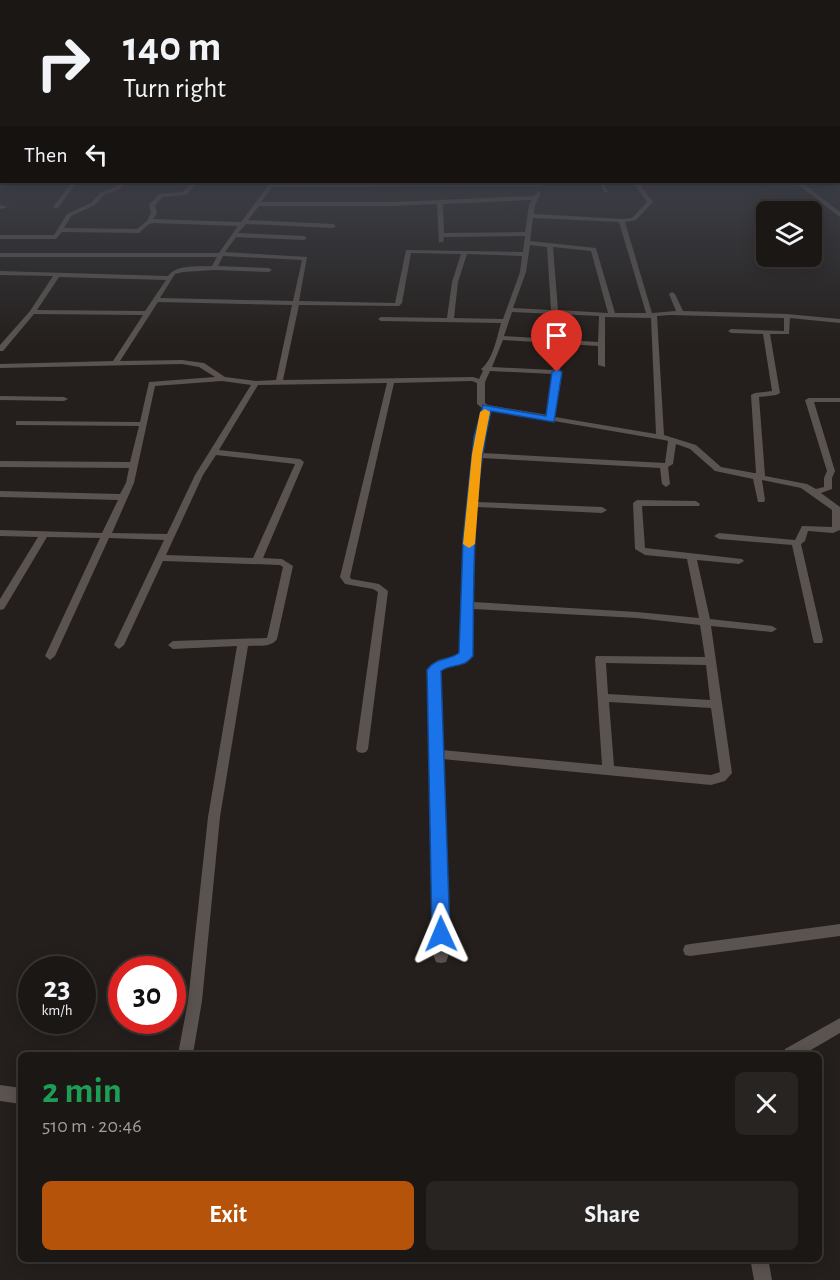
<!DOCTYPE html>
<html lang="en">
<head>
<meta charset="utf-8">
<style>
  :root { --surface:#1b1715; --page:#282422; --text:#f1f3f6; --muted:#a09fa0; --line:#393634; --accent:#b45309 }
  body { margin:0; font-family:"Alegreya Sans",sans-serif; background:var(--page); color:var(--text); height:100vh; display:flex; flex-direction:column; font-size:22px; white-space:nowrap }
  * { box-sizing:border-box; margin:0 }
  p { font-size:20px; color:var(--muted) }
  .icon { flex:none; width:33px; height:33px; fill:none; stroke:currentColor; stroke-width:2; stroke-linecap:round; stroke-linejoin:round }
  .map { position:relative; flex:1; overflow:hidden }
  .details { position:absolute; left:18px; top:1052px; width:804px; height:210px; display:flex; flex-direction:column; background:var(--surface); border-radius:9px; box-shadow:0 3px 15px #0003,0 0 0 2px var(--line) }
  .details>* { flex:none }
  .guide { position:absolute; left:0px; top:0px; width:840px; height:183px; box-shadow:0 3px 15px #0003,0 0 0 2px var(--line); background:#1b1715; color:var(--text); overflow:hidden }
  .fabs { position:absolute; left:756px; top:201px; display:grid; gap:12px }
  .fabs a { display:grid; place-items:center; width:66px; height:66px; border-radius:9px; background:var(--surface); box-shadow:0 3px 15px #0003,0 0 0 2px var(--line); font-size:30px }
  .speed { position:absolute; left:18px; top:956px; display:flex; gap:12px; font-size:30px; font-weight:700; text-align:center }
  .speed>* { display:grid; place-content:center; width:78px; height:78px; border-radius:50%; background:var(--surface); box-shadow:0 3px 15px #0003,0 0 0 2px var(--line); line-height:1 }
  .speed small { font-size:15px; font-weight:400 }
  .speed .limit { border:9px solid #d22; background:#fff; color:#111 }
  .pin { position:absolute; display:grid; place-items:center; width:51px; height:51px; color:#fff; margin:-62px -26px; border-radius:50% 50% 50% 0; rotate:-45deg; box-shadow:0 0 6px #0007 }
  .pin .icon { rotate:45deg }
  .me { position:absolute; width:66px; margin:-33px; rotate:359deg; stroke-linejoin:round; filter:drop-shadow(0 0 4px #0008) }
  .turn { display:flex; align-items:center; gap:21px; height:126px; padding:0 24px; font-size:27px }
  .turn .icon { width:78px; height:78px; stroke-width:2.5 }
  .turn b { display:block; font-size:42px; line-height:51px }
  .then { display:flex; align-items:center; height:57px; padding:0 24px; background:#0003; gap:12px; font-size:22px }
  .round { display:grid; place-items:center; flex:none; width:63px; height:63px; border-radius:9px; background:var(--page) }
  .head { display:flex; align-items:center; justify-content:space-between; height:102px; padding:0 24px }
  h1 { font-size:36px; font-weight:700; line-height:45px; color:#1e9e55 }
  .cta { display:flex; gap:12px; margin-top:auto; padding:12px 24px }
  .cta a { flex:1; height:69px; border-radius:9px; background:var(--accent); color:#fff; font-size:24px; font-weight:700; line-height:69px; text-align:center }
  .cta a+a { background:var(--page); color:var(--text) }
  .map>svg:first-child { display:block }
</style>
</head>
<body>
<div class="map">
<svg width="840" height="1280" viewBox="0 0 840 1280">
  <rect width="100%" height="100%" fill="#241f1c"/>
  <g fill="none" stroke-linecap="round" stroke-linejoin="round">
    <path fill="#5a534f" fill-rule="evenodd" d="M838,174H840V178H838Z
      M72,182H77L58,208H54L53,207Z
      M122,182H127L120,189L104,195L95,205L71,216L64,228L137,229L147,221L151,213L149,205L159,194L182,192L193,182H198L186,195L163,197L155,205L157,213L153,219L241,222L271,182H275L274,184L539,183L541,186L272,187L261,202H392L534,196L538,191L541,193L535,205L534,214L623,219L632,218L647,202L633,182H638L653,202L636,220L625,222L652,313L676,311L669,294L672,292L675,294L683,311L787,314L840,319V323L790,318L789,334H770L780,393L776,395L759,397L765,476L807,484L816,489L824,487V478L827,471L805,400L809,398H840V402H814L835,471L832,478V489L821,493L840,507V530L833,533L808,531L805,541L801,544L823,640L822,643H814L813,640L792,545L719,539L714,536L719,533L795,540L802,526L832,527V510L801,488L762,480L765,500L764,502H758L753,479L715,471L690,449L676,444L673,464L668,467L670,484L666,487L662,484L660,468L481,458L477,502L602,507L607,510L602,513L476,507L473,602L637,612L699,618L687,559L645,555L635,549L633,503L637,500L696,501L700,504L699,506H642L645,548L742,559L744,561L739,564L697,560L710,619L772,626L777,629L772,632L711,626L732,773L725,781L711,785L442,759L448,957L446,962L441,963L436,962L434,957L429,670L438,660L461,655C464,572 465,490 482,408L477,404V383L472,381L394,383L350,577L351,579L379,584L388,591L368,749L366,752L362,753L358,752L356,749L378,592L373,589L345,584L340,577L387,383L258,385L219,450L300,459L304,462L263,558L282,559L293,566L277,639C271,648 258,645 248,646L220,817L202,1001L193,1054H178L188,1001L208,817L237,646L173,649L168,645L173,641L267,638L283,567L280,565L163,561L124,645L119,649L114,645L164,540L109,538L55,656L50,660L45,656L100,538L47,537L4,609L0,610V599L38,537L0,536V530L102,533L118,500L0,497V491L120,494L126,483L129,468L0,467V461L130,462L139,426L19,425H16V421L140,422L149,382L215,377L199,367L182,364L0,368V364L113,361L143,315L34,314L3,351H0V345L30,311L53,276L0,275V271L168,276C176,264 199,267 212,266L217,257H0V253H219L238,226L154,223L149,224L139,233L62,232L56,239H0V235H54L67,214L91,203L100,193L116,187ZM532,200L529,205L525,232L444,233L443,204ZM437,204L439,242H443L444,237L525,236L523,252L406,250L395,303L299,301L307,257L225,252L236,237L304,240L307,238L304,236L238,233L246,224L333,228L336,226L333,224L248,220L259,206H392ZM533,218L619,222L646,313H615L596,248L530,241ZM530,245L547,247L551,310L513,308L526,272ZM553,247L591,251L608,313L558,310ZM411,253L461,254L452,282L447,318L381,317L378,319L381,321L501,323C497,337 493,360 481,369L483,371L479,379L473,377L283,380L299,305L399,306L402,303ZM467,254L522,256L520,272L503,319L454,318L458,282ZM223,256L302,260L293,301L160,298L175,274L183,272L214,270L269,272L272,270L269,268L218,266ZM59,277L166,280L145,311L37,310ZM158,302L292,305L276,380L256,381L225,377L204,363L182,360L120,361ZM512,312L599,316L598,342L504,336ZM670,315L784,318V331L731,329L728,331L731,333L763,334L772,391L755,393L751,395L756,473H754L721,467L696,445L664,435L657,316ZM605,317L651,318L656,434L555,417L561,361H555L553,370L492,367L503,340L598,346V365L605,367ZM490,371L553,374L548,415L488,405L485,403V382ZM222,381L251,385L195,475L167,534L112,533L134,483L155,386ZM489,410L547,420L551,422L554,421L664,440L668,441L665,463L482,453ZM216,455L295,464L253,558L166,555L203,475ZM473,609L637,618L700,625L705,657L596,656L595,659L602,765L442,750L439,671L445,666L467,663L471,656ZM606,663L706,665L710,700L608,694ZM609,702L711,708L720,772L711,775L614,766Z
      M599,182H603L608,192H604Z
      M795,182H801L840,212V217Z
      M0,205L8,207L0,209Z
      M0,396L64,397L68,399L64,401L0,400Z
      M840,924V936L690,956L685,955L683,950L685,945L690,944Z
      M840,1018V1033L804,1054H783L785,1049Z
      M0,1085L21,1088V1104L0,1101Z
      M750,1258H768L772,1280H754Z"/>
  </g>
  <linearGradient id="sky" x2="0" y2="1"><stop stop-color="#14110f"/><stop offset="0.48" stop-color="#3f424b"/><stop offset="1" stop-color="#3f424b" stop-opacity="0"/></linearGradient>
  <rect width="840" height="346" fill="url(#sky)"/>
  <path fill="#1a73e8" stroke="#114b97" stroke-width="1.5" d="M557,369L562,372L554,422L491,411C472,490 474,574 473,656C463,669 452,663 441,671L450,934L447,940L441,943L434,940L432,934L427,670C436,657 448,661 459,653L463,540L474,437L483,405L546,416L552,372Z"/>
  <path fill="#f59e0b" d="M485,409L490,412L482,454L475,544L469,548L463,544L472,454L480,412Z"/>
</svg>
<div class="fabs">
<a><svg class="icon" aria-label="layers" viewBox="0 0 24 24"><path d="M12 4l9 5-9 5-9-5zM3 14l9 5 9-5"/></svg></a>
</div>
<div class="speed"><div>23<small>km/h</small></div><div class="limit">30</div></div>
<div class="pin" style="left:557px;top:372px;background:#d93025"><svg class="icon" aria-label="arrive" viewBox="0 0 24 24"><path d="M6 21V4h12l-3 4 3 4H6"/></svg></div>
<svg class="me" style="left:441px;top:934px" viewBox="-20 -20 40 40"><path d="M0-17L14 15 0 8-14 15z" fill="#1a73e8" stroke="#fff" stroke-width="4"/></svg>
<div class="guide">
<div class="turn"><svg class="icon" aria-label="right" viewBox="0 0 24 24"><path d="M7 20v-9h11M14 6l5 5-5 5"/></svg><div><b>140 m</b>Turn right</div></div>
<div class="then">Then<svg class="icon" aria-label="left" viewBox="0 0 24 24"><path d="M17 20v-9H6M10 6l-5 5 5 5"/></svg></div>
</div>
<section class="details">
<div class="head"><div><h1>2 min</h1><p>510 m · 20:46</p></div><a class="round"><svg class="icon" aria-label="close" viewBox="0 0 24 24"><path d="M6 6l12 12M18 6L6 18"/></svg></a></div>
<div class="cta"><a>Exit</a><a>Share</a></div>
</section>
</div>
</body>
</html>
